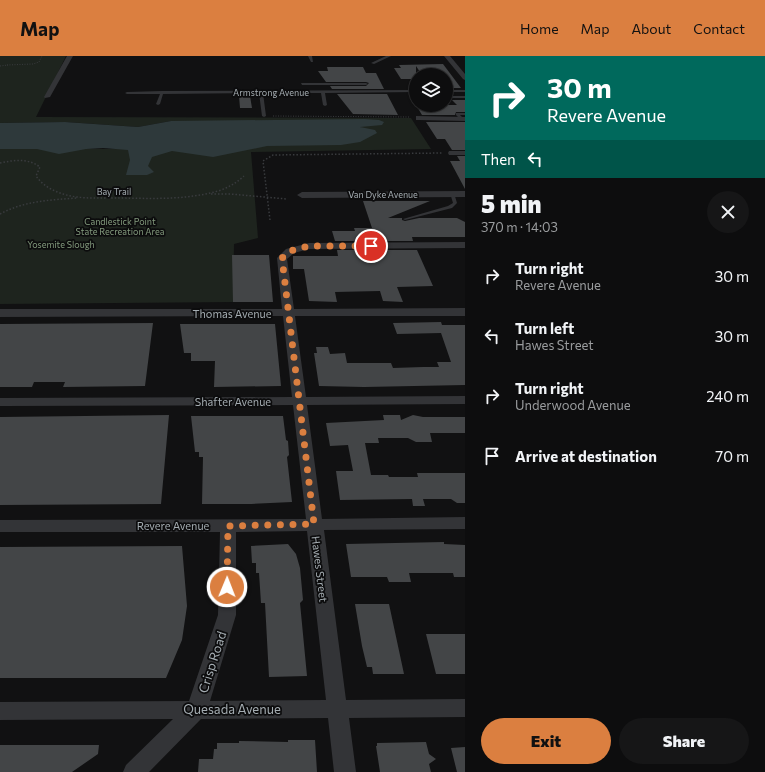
<!DOCTYPE html>
<html lang="en">
<head>
<meta charset="utf-8">
<style>
  :root { --surface:#0d0d0e; --page:#161617; --text:#f1f3f6; --muted:#9a9c9e; --line:#2d2d2e; --accent:#db7f40 }
  body { margin:0; font-family:Commissioner,sans-serif; background:var(--page); color:var(--text); height:100vh; display:flex; flex-direction:column; font-size:15px; white-space:nowrap }
  * { box-sizing:border-box; margin:0 }
  p { font-size:13px; color:var(--muted) }
  .icon { flex:none; width:22px; height:22px; fill:none; stroke:currentColor; stroke-width:2; stroke-linecap:round; stroke-linejoin:round }
  .map { position:relative; flex:1; overflow:hidden }
  .details { display:flex; flex-direction:column; background:var(--surface); width:300px }
  .details>* { flex:none }
  .hud { background:#00695c; color:#fff; overflow:hidden }
  .buttons { position:absolute; left:409px; top:12px; display:grid; gap:8px }
  .buttons a { display:grid; place-items:center; width:44px; height:44px; border-radius:50%; background:var(--surface); box-shadow:0 1px 3px #0004,0 0 0 1px var(--line); font-size:20px }
  .pin { position:absolute; display:grid; place-items:center; width:34px; height:34px; color:#fff; margin:-17px; border:2px solid #fff; border-radius:50%; box-shadow:0 1px 4px #0007 }
  .me { position:absolute; width:44px; margin:-22px; rotate:1deg; stroke-linejoin:round; filter:drop-shadow(0 0 3px #0008) }
  .turn { display:flex; align-items:center; gap:14px; height:84px; padding:0 16px; font-size:18px }
  .turn .icon { width:52px; height:52px; stroke-width:2.5 }
  .turn b { display:block; font-size:28px; line-height:34px }
  .then { display:flex; align-items:center; height:38px; padding:0 16px; background:#0003; gap:8px; font-size:15px }
  .round { display:grid; place-items:center; flex:none; width:42px; height:42px; border-radius:21px; background:var(--page) }
  .overview { display:flex; align-items:center; justify-content:space-between; height:68px; padding:0 16px }
  h1 { font-size:24px; font-weight:800; line-height:30px }
  .cta { display:flex; gap:8px; margin-top:auto; padding:8px 16px }
  .cta a { flex:1; height:46px; border-radius:24px; background:var(--accent); color:#111; font-size:16px; font-weight:800; line-height:46px; text-align:center }
  .cta a+a { background:var(--page); color:var(--text) }
  ul { padding:0; list-style:none }
  li { display:flex; align-items:center; gap:12px; height:60px; padding:0 16px }
  li div { flex:1 }
  li b { display:block; font-size:15px }
  li em { font-style:normal }
  header { display:flex; align-items:center; gap:24px; box-sizing:border-box; height:56px; padding:0 20px; background:var(--accent); color:#111 }
  header strong { font-size:19px }
  nav { display:flex; gap:22px; margin-inline-start:auto; font-size:14px }
  main { display:flex; flex:1; min-height:0 }
  .map>svg:first-child { display:block }
</style>
</head>
<body>
<header>
<strong>Map</strong>
<nav><a>Home</a><a>Map</a><a>About</a><a>Contact</a></nav>
</header>
<main>
<div class="map">
<svg width="465" height="716" viewBox="0 0 465 716">
  <rect width="100%" height="100%" fill="#111112"/>
  <path fill="#1e241e" d="M0,0H66L36,61L411,62L431,93L251,96L258,182L234,188L233,246L0,248V91L111,93L363,74L356,65H171L138,71L66,66L0,67Z"/>
  <path fill="#2e393b" d="M364,63L379,64L384,66L382,69L360,71L375,74L377,77L360,86L341,89L267,90L213,101L172,95L152,101L148,110L154,116L147,119H126L130,104L128,94L103,92L86,93L59,98L37,93H0V67L65,66L138,71L171,65Z"/>
  <path fill="#434547" d="M443,8L461,32H446V19H422L416,10V23H401L394,12H401L399,9Z
    M327,11H363L366,17H376L384,33H332L330,30H366L369,27L366,26H326L318,15H328Z
    M337,38H387L398,59L353,58Z
    M239,40H250L252,52H240Z
    M452,44H465V56H456L455,59H422L416,49H457Z
    M426,66H465V94H452L445,83H437Z
    M457,100H465V133L450,105H460Z
    M363,145H430L388,162H402V164L405,165L419,162H457L465,166V181H412L413,185H335L332,175H355L354,172H372Z
    M337,194H417L433,230L397,231L403,246L383,245L380,235L335,236L337,246L309,245L304,213H293V200H338Z
    M232,199H269L273,246H233Z
    M441,266L442,269H465V329L364,331L319,330L314,297H317L316,291H328L330,298L345,297L347,307H391L393,312L423,311H439L437,306H451L441,277L397,278L393,267Z
    M153,267L145,330L63,331L65,326H34L32,331H0V268Z
    M180,268H275L281,330L214,331L215,305H191V297H184Z
    M169,359L161,448L0,449V361Z
    M383,359H400L401,364L413,359L423,361H465V377H430L432,386H416L408,382H378L379,387H365L371,419H388L389,421H418L417,417H465V447H457L451,443H423L425,450H413L412,443L340,444L336,415H353L348,389L330,390L326,367L384,364Z
    M191,360H283L286,384L288,385L289,399L287,401L292,446L251,448H202L203,401H199V396H195Z
    M444,486V488L465,489V521H454L453,517H409L411,526H389L387,521H351L346,488Z
    M288,488L296,498L300,512L303,544L300,547L307,620L269,621L265,547H261L259,517H256V507H252L251,490Z
    M182,490L187,550L182,584L166,622H0V491Z
    M355,548H389L404,618H373L372,611H367L362,590Z
    M426,578H465V618H436Z
    M288,684H315L317,716H198L199,703H213L214,693H217V687H239V685L288,686Z
    M426,686L429,698L436,703L429,708L431,716H380L376,690H377V687Z
    M0,689H99L98,698L72,716H0Z
    M465,691V716H457L451,692Z"/>
  <g fill="none" stroke-linecap="round" stroke-linejoin="round">
    <path stroke="#393b3e" stroke-width="1" stroke-dasharray="1 1.5" stroke-linecap="butt" d="M7,9L33,8L39,6L42,0
      M0,10L8,9
      M273,60L410,61"/>
    <path stroke="#393b3e" stroke-width="1.5" stroke-dasharray="1.5 2" stroke-linecap="butt" d="M0,107C14,104 28,102 40,111L36,120C42,129 53,135 63,138C79,143 95,142 112,142C147,142 183,145 218,135C228,132 236,127 244,120
      M211,138H230L287,143
      M0,158C24,145 50,144 77,142
      M270,164L263,105L273,99L443,97"/>
    <path fill="#333437" fill-rule="evenodd" d="M308,0H312L313,6H311Z
      M386,0H391L374,8L371,7Z
      M301,27H366L368,28L366,29H302Z
      M416,34V36L325,37L327,49L325,50L323,49L321,37H263L266,60L264,61L262,60L259,37L163,38L160,48L158,49L156,48L160,38H127L125,37L127,36L162,35Z
      M446,34H465V36H446Z
      M446,40H465V42H446Z
      M456,57H465V59H460L464,63L463,64H461L456,59Z
      M450,137H454L457,147L452,152L405,164L403,163L448,150L453,147Z"/>
    <path fill="#333437" fill-rule="evenodd" d="M67,0H73L50,41L45,42L44,41Z
      M444,0H450L465,18V24L463,23Z
      M416,60L465,61V65L419,64H416Z
      M449,95H465V99H449L448,97Z
      M465,135V141L302,142L297,139L302,136Z
      M465,186V192L309,193L294,197L287,203L294,253L465,252V260H295L306,341L465,340V348L307,349L322,463L465,461V473L324,474L346,644L465,643V661L349,662L356,716H334L328,662L201,663L149,716H123L126,709L173,663L0,664V646L189,645L218,559L220,476H0V464L306,463L293,349L0,350V342L292,341L283,260L0,261V253H282L277,202L286,193L309,187ZM307,475L326,644L210,645L236,559V476Z"/>
  </g>
  <g fill="none" stroke-linecap="round" stroke-linejoin="round">
    <path stroke="#db7f40" stroke-width="7" stroke-dasharray="0 12.6" d="M227,531L228,470L314,468L282,202L290,195L309,190H371"/>
  </g>
  <g text-anchor="middle" dominant-baseline="central" stroke-width="3.5" stroke-linejoin="round" paint-order="stroke">
    <g font-size="9" fill="#a4acb1" stroke="#0c0c0d">
      <text x="271" y="36">Armstrong Avenue</text>
      <text x="114" y="135">Bay Trail</text>
      <text x="383" y="138">Van Dyke Avenue</text>
    </g>
    <g font-size="9" fill="#839a7d" stroke="#0c0c0d">
      <text x="120" y="165">Candlestick Point<tspan x="120" dy="10">State Recreation Area</tspan></text>
      <text x="61" y="188">Yosemite Slough</text>
    </g>
    <g font-size="11" fill="#a4acb1" stroke="#0c0c0d">
      <text x="232" y="257">Thomas Avenue</text>
      <text x="233" y="345">Shafter Avenue</text>
      <text x="173" y="469">Revere Avenue</text>
      <text transform="translate(320 513) rotate(83)">Hawes Street</text>
    </g>
    <g font-size="13" fill="#a4acb1" stroke="#0c0c0d">
      <text transform="translate(212 606) rotate(-72)">Crisp Road</text>
      <text x="232" y="653">Quesada Avenue</text>
    </g>
  </g>
</svg>
<div class="buttons">
<a><svg class="icon" aria-label="layers" viewBox="0 0 24 24"><path d="M12 4l9 5-9 5-9-5zM3 14l9 5 9-5"/></svg></a>
</div>
<div class="pin" style="left:371px;top:190px;background:#d93025"><svg class="icon" aria-label="arrive" viewBox="0 0 24 24"><path d="M6 21V4h12l-3 4 3 4H6"/></svg></div>
<svg class="me" style="left:227px;top:531px" viewBox="-20 -20 40 40"><circle r="17" fill="#db7f40" stroke="#fff" stroke-width="3"/><path d="M0-11L8 9 0 5-8 9z" fill="#fff"/></svg>
</div>
<section class="details">
<div class="hud">
<div class="turn"><svg class="icon" aria-label="right" viewBox="0 0 24 24"><path d="M7 20v-9h11M14 6l5 5-5 5"/></svg><div><b>30 m</b>Revere Avenue</div></div>
<div class="then">Then<svg class="icon" aria-label="left" viewBox="0 0 24 24"><path d="M17 20v-9H6M10 6l-5 5 5 5"/></svg></div>
</div>
<div class="overview"><div><h1>5 min</h1><p>370 m · 14:03</p></div><a class="round"><svg class="icon" aria-label="close" viewBox="0 0 24 24"><path d="M6 6l12 12M18 6L6 18"/></svg></a></div>
<ul>
<li><svg class="icon" aria-label="right" viewBox="0 0 24 24"><path d="M7 20v-9h11M14 6l5 5-5 5"/></svg><div><b>Turn right</b><p>Revere Avenue</p></div><em>30 m</em></li>
<li><svg class="icon" aria-label="left" viewBox="0 0 24 24"><path d="M17 20v-9H6M10 6l-5 5 5 5"/></svg><div><b>Turn left</b><p>Hawes Street</p></div><em>30 m</em></li>
<li><svg class="icon" aria-label="right" viewBox="0 0 24 24"><path d="M7 20v-9h11M14 6l5 5-5 5"/></svg><div><b>Turn right</b><p>Underwood Avenue</p></div><em>240 m</em></li>
<li><svg class="icon" aria-label="arrive" viewBox="0 0 24 24"><path d="M6 21V4h12l-3 4 3 4H6"/></svg><div><b>Arrive at destination</b></div><em>70 m</em></li>
</ul>
<div class="cta"><a>Exit</a><a>Share</a></div>
</section>
</main>
</body>
</html>
